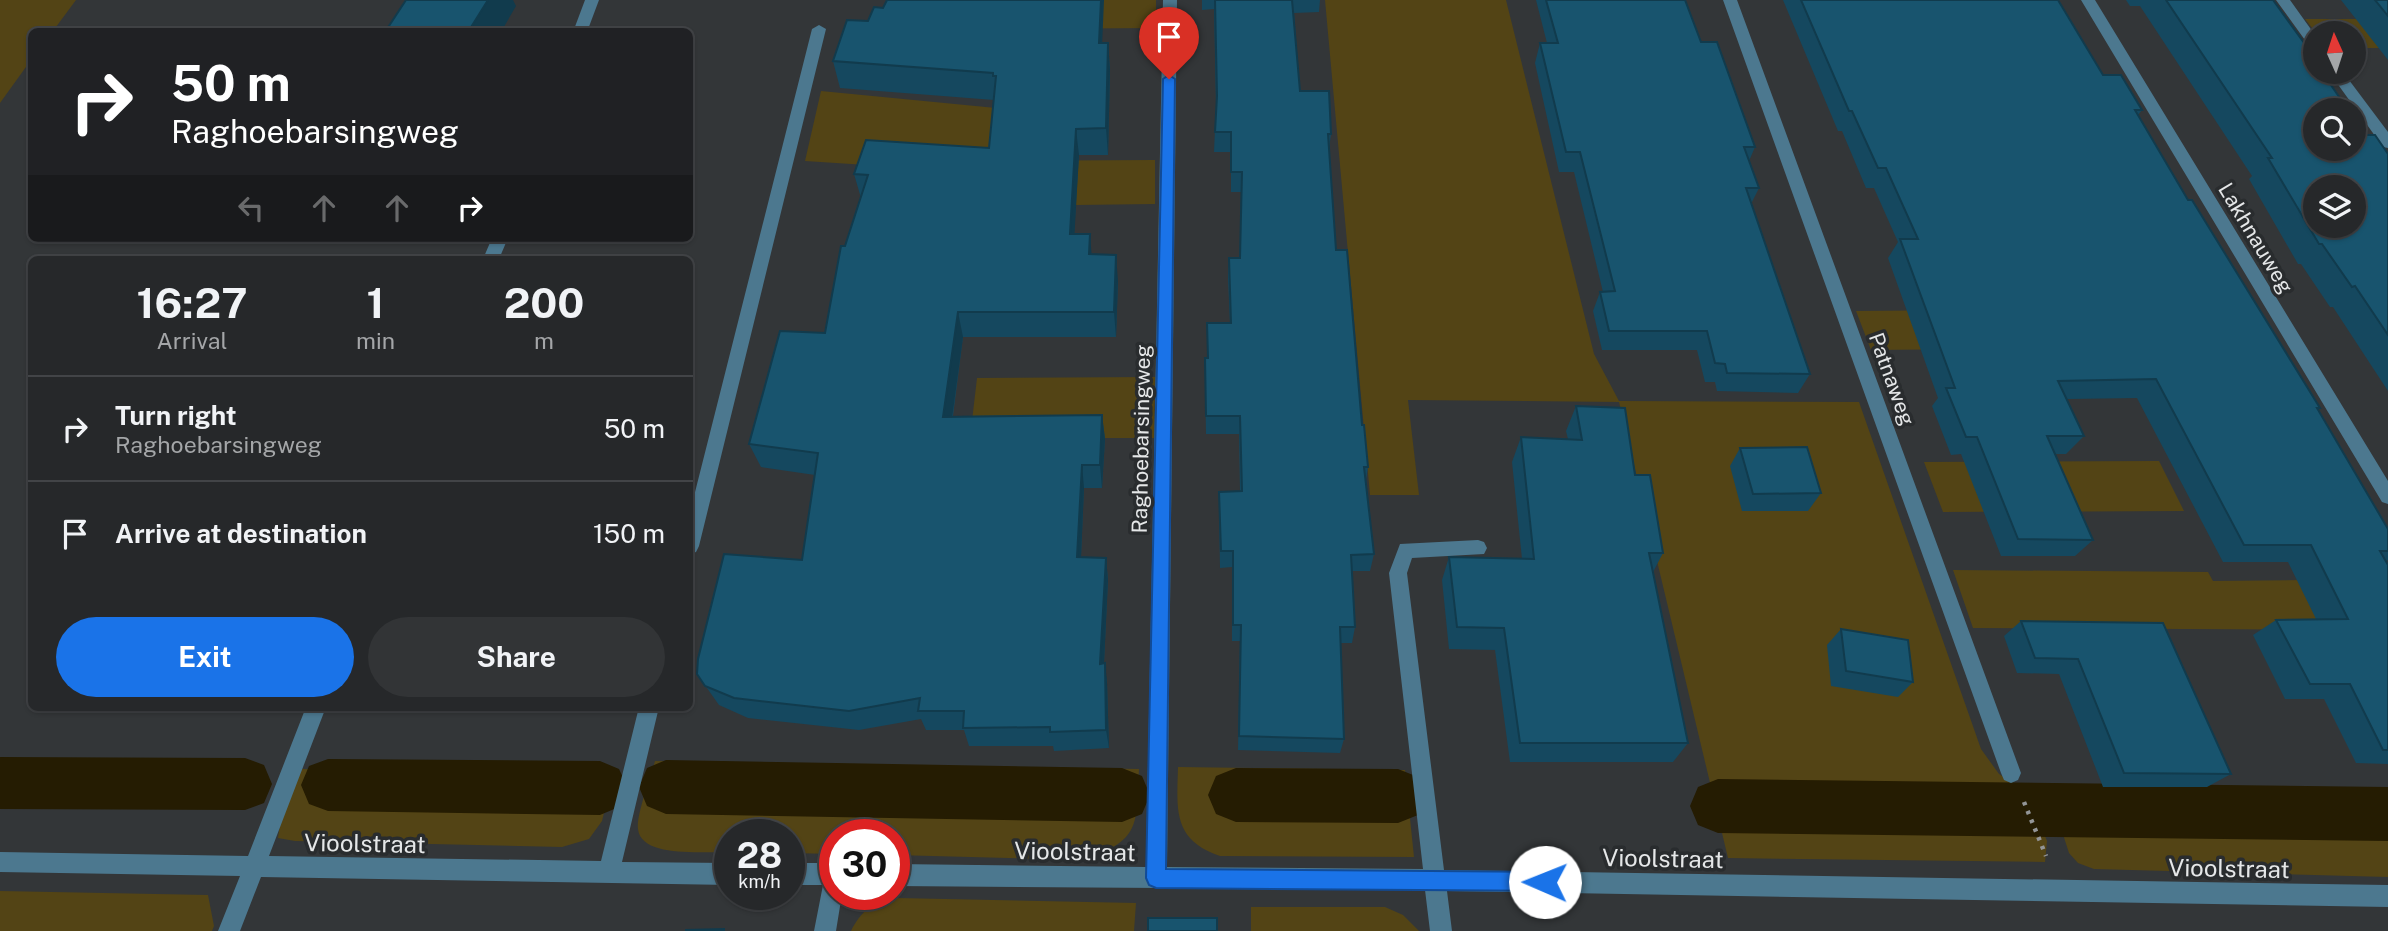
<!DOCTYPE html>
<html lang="en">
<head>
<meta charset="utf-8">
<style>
  :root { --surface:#26282a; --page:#323436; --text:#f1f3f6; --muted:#a4a6a8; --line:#424447; --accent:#1a73e8 }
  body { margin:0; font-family:"Public Sans",sans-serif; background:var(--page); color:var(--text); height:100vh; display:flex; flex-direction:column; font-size:26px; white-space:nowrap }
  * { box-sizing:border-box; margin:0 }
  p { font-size:23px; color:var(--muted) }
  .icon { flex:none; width:38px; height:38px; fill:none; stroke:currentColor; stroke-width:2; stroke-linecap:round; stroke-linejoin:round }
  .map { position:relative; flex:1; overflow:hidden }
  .sheet { position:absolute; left:28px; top:256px; width:665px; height:455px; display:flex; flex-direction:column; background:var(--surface); border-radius:10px; box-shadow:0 2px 5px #0004,0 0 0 2px var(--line) }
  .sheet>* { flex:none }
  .hud { position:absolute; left:28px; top:28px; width:665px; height:214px; border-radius:10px; box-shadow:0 2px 5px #0004,0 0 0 2px var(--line); background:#202124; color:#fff; overflow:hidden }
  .needle { width:46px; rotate:357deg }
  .tools { position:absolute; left:2303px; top:21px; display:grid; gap:14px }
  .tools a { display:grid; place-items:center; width:63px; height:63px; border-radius:50%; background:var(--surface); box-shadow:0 2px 5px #0004,0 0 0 2px var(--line); font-size:35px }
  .speed { position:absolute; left:714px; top:819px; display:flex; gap:14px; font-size:35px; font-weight:700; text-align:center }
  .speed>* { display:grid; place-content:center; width:91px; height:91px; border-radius:50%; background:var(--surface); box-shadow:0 2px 5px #0004,0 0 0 2px var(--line); line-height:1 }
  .speed small { font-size:18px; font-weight:400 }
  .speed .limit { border:10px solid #d22; background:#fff; color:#111 }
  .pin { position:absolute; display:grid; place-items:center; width:60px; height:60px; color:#fff; margin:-72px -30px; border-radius:50% 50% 50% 0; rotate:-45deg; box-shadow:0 0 7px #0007 }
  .pin .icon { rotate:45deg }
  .me { position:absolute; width:77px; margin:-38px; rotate:271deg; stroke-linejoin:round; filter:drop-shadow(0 0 5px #0008) }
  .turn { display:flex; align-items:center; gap:24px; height:147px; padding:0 28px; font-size:32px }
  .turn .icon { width:91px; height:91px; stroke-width:2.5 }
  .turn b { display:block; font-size:49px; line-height:60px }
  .lanes { display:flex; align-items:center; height:66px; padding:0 28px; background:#0003; justify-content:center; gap:35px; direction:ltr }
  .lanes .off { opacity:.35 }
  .eta { display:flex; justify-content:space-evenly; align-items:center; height:119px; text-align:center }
  .eta b { font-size:42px; font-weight:700; line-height:49px }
  .action { display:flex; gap:14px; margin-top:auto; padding:14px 28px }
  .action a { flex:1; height:80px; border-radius:42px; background:var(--accent); color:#fff; font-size:28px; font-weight:700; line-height:80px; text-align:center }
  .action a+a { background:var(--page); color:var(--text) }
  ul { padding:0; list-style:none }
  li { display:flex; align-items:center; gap:21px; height:105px; padding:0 28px; border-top:2px solid var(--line) }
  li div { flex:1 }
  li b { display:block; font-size:26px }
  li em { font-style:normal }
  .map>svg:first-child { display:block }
</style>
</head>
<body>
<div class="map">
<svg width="2388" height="931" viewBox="0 0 2388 931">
  <rect width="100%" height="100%" fill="#333638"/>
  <path fill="#534415" d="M0,0H76L53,31L32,32L31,60L0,103Z
    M1011,0H1156V28L1008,29Z
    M1325,0H1506L1594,354L1619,401L1859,402L1981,749L1999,774L2027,792L2047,841L2045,862L1728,858L1619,402L1408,400L1419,495H1370Z
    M2305,19H2388V48H2354V33H2316Z
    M821,91L996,108L991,161L1155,160V204L986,206L990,173L805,161Z
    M2087,309L2106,348L1871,350L1856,311Z
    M1155,377L1154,438H970L977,378Z
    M2159,461L2184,511L1943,512L1924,462Z
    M1953,570L2208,572L2213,581L2388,579V630L1973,628Z
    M655,761L1139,769C1136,825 1142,840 1083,860L894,855V835H835V854L789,853V835H730V852C707,851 641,859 638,829C636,816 651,776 655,761Z
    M1178,767L1405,770L1414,857L1220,856C1172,840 1177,809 1178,767Z
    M302,769L613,775L602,821L589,839L562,847L295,841L278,838L281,817Z
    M2050,794L2388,797V877L2094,869L2078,863L2069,853Z
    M0,891L208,895L214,926L212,931H0Z
    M896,898L1136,903L1134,931H851C861,911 874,901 896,898Z
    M1251,907H1385L1403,915L1419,931H1251Z"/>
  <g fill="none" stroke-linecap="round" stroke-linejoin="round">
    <path fill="#251c02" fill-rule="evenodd" d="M0,757L245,758L264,765L272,784L264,803L245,810L0,809Z
      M328,759L600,761L619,769L628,788L619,807L600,815L328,811L309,804L301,785L309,766Z
      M666,760L1122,768L1142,776L1150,795L1142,814L1122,822L666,814L647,806L639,787L647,768Z
      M1236,768L1398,769L1418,777L1426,796L1418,815L1398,823L1236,822L1216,814L1208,795L1216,776Z
      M1718,779L2388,787V841L1718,833L1698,825L1690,806L1698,787Z"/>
    <path stroke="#939597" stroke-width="4.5" stroke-dasharray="3.5 6" stroke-linecap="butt" d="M2024,802L2046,856"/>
    <path fill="#4c788f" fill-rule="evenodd" d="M585,0H599L587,32H573Z
      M1163,0H1177L1167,867L1423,869L1389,573L1400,544L1478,540L1484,542L1487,548L1484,554L1412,558L1407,573L1444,870L2388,885V907L1447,891L1452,931H1430L1425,890L894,886V864L1146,867Z
      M1723,0H1737L2021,773L2018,780L2011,783L2004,780L2001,773Z
      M2081,0H2095L2388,481V504L2382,502Z
      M2276,0H2290L2315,35V48L2310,47Z
      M819,25L826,29L699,546L696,552L690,554V512L812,29Z
      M2329,72H2343L2388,132V148L2383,147Z
      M492,238H508L499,259H483Z
      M306,707H326L269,856L601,861L639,707H659L622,862L730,863V885L261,877L240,931H218L240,876L0,872V852L248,856Z
      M789,863H835V894H842L836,931H814L823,885H789Z"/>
  </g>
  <path fill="#15485f" d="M1202,0H1320L1319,12L1294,13L1300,91L1331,134L1329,149L1336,250L1368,467L1366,480L1374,554L1370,571H1352L1355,627L1352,643H1340L1344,739L1340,753L1238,750L1240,641H1232V567L1220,568L1219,509V492L1240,491L1239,434H1206L1205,376V358H1207V323H1230L1228,278L1229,258H1240L1241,192H1231V152H1214L1216,106L1214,9L1202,10Z
    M1536,0H1685L1701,42L1755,147L1749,161L1759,188L1751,204L1810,374L1798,393L1717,391L1715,382H1705L1697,350H1602L1593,311L1600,292H1603L1574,172H1559L1535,63L1540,43H1547Z
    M1783,0H2058L2103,75L2142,110L2138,115L2188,200L2320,408L2318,410L2388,529V560L2386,561L2388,565V764L2356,763L2324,699H2285L2253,635L2276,620L2316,619L2288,562H2223L2137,398L2067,399L2084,436L2066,454H2055L2093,540L2075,556H2001L1961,454L1951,455L1932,406L1938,398L1888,258L1898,242L1874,188H1866L1842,131H1838Z
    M2126,0H2273L2315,58L2314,60L2364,135L2388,154V391L2333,307H2330L2301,264H2298L2249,179L2252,176L2140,6H2130Z
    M2341,0H2388V60Z
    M1108,43L1110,70L1108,155H1079L1074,234L1092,254L1118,281L1116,337H963L953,416L1102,415L1105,439L1102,488H1084L1081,557L1106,558L1108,580L1104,663L1107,683L1109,748L1054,751L1053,746H969L964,730H926L921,719L859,730L748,718L719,705L697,674L802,560L815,475L761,467L749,444L825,333L845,246L861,198L854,174L989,148L994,100L840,88L833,61Z
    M1576,406L1635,475L1663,553L1653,572L1688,743L1673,762H1510L1495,650L1449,649L1442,580L1449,557L1522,559L1512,462L1521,437L1568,439L1566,431Z
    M1740,448L1821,493L1808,511H1742L1730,466Z
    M2021,621L2163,623L2231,774L2207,787H2103L2059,674L2017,673L2004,636Z
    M1841,629L1913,682L1898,697L1831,686L1827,645Z"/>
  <path fill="#113b4d" d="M488,0H513L516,6L501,32H468Z
    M1101,0H1104L1101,70L1099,43Z
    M1108,43L1110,70L1108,155L1106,128Z
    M1076,129L1079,155L1073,260L1070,234Z
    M1090,234L1092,260L1089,254Z
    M1116,255L1118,281L1116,337L1114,312Z
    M958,312L963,337L949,440L943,417Z
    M1102,415L1105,439L1102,488L1100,465Z
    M1082,465L1084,488L1080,579L1077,557Z
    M1106,558L1108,580L1103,683L1100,664Z
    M1105,663L1107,683L1109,748L1106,730Z"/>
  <path fill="#18546e" stroke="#113b4d" stroke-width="2" fill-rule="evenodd" d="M406,0H488L468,32H385Z
    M887,0H1101L1099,43H1108L1106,128L1076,129L1070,234H1090L1089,254L1116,255L1114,312H958L943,417L1102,415L1100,465H1082L1077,557L1106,558L1100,664L1105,663L1106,730L1050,732V727L963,728L964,711H918L920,698L849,711L734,698L705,686L697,674L698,659L724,554L802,560L818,453L749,444L780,331L825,333L841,246H845L868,175L854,174L866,140L989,148L996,76H993V73L833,61L847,20L868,21L874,7L883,8Z
    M1215,0H1292L1300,91H1329L1331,134H1328L1336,250H1347L1362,425H1364L1368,467H1364L1374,554L1351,555L1355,627H1340L1344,739L1239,736L1241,625H1233V551H1221L1219,492L1242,491L1240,416H1206L1205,358H1208L1207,323H1231L1229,258H1240L1242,172H1231V132H1215L1217,96Z
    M1546,0H1685L1701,42H1717L1755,147H1744L1759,188H1746L1810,374L1727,373L1725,364L1715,363L1707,331H1609L1600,292L1615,291L1580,152H1566L1540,43H1558Z
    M1801,0H2058L2103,75H2121L2142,110H2135L2188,200H2192L2320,408H2317L2388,529V551H2380L2388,565V750H2383L2350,684H2310L2276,620L2348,619L2311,545H2244L2156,379L2058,381L2084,436H2047L2093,540L2018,539L1977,437H1966L1946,388H1955L1900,239H1918L1886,168H1878L1852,111H1849Z
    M2166,0H2273L2315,58H2313L2315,62V72H2322L2348,110H2315V149H2354V119L2364,135H2375L2388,154V335L2355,286L2352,287L2322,244H2319L2268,158H2272ZM2315,187H2354V226H2315Z
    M2375,0H2388V16Z
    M1576,406L1625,408L1635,475H1650L1663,553H1649L1688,743H1520L1504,628L1457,627L1449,557L1534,559L1521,437L1582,440Z
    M1807,447L1821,493L1753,494L1740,448Z
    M2021,621L2163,623L2231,774L2124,773L2078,659L2035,658Z
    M1841,629L1908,640L1913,682L1846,671Z
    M1148,918H1217V931H1148Z
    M724,929V931H686V930Z"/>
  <path fill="#1a73e8" stroke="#114b97" stroke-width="2" d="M1169,75L1175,79L1166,869L1545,872L1552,875L1555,882L1552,889L1545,891L1156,888L1149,885L1146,878L1163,79Z"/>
  <g text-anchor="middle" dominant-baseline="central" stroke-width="7" stroke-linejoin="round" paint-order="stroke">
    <g font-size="21" fill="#e5e7e8" stroke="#292c2e">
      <text transform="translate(2256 238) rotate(59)">Lakhnauweg</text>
      <text transform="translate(1892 379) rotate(70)">Patnaweg</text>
      <text transform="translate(1141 439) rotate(-89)">Raghoebarsingweg</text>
    </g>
    <g font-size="24" fill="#e5e7e8" stroke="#292c2e">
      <text transform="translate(365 843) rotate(1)">Vioolstraat</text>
      <text transform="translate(1075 851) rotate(1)">Vioolstraat</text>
      <text transform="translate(1663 858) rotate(1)">Vioolstraat</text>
      <text transform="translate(2229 868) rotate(1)">Vioolstraat</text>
    </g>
  </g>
</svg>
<div class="tools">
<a><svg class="needle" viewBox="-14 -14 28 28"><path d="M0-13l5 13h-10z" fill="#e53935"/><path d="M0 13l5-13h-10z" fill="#a4a6a8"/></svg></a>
<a><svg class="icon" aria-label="search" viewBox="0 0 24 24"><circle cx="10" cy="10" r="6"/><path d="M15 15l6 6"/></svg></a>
<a><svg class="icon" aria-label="layers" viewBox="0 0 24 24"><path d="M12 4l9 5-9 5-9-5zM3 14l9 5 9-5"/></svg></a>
</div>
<div class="speed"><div>28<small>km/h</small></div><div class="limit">30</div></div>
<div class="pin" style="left:1169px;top:79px;background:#d93025"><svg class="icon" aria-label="arrive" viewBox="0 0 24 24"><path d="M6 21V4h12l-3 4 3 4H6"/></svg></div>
<svg class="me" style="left:1545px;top:882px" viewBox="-20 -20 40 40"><circle r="19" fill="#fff"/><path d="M0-13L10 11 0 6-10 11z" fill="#1a73e8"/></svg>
<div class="hud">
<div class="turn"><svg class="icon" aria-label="right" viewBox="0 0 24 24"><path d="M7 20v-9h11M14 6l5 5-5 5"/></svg><div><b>50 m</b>Raghoebarsingweg</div></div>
<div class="lanes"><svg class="icon off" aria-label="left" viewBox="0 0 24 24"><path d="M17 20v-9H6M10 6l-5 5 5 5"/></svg><svg class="icon off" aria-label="ahead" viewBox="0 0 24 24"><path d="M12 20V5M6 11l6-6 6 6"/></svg><svg class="icon off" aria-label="ahead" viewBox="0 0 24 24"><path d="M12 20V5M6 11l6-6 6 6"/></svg><svg class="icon" aria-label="right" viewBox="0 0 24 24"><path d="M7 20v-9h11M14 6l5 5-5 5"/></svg></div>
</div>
<section class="sheet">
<div class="eta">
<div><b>16:27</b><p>Arrival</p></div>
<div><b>1</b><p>min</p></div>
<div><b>200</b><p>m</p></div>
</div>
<ul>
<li><svg class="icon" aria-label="right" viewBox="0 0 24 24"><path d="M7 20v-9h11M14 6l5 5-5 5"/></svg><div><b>Turn right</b><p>Raghoebarsingweg</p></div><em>50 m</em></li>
<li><svg class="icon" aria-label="arrive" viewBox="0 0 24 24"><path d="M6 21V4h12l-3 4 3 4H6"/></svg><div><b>Arrive at destination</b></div><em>150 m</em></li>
</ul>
<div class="action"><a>Exit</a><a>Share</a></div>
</section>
</div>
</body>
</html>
